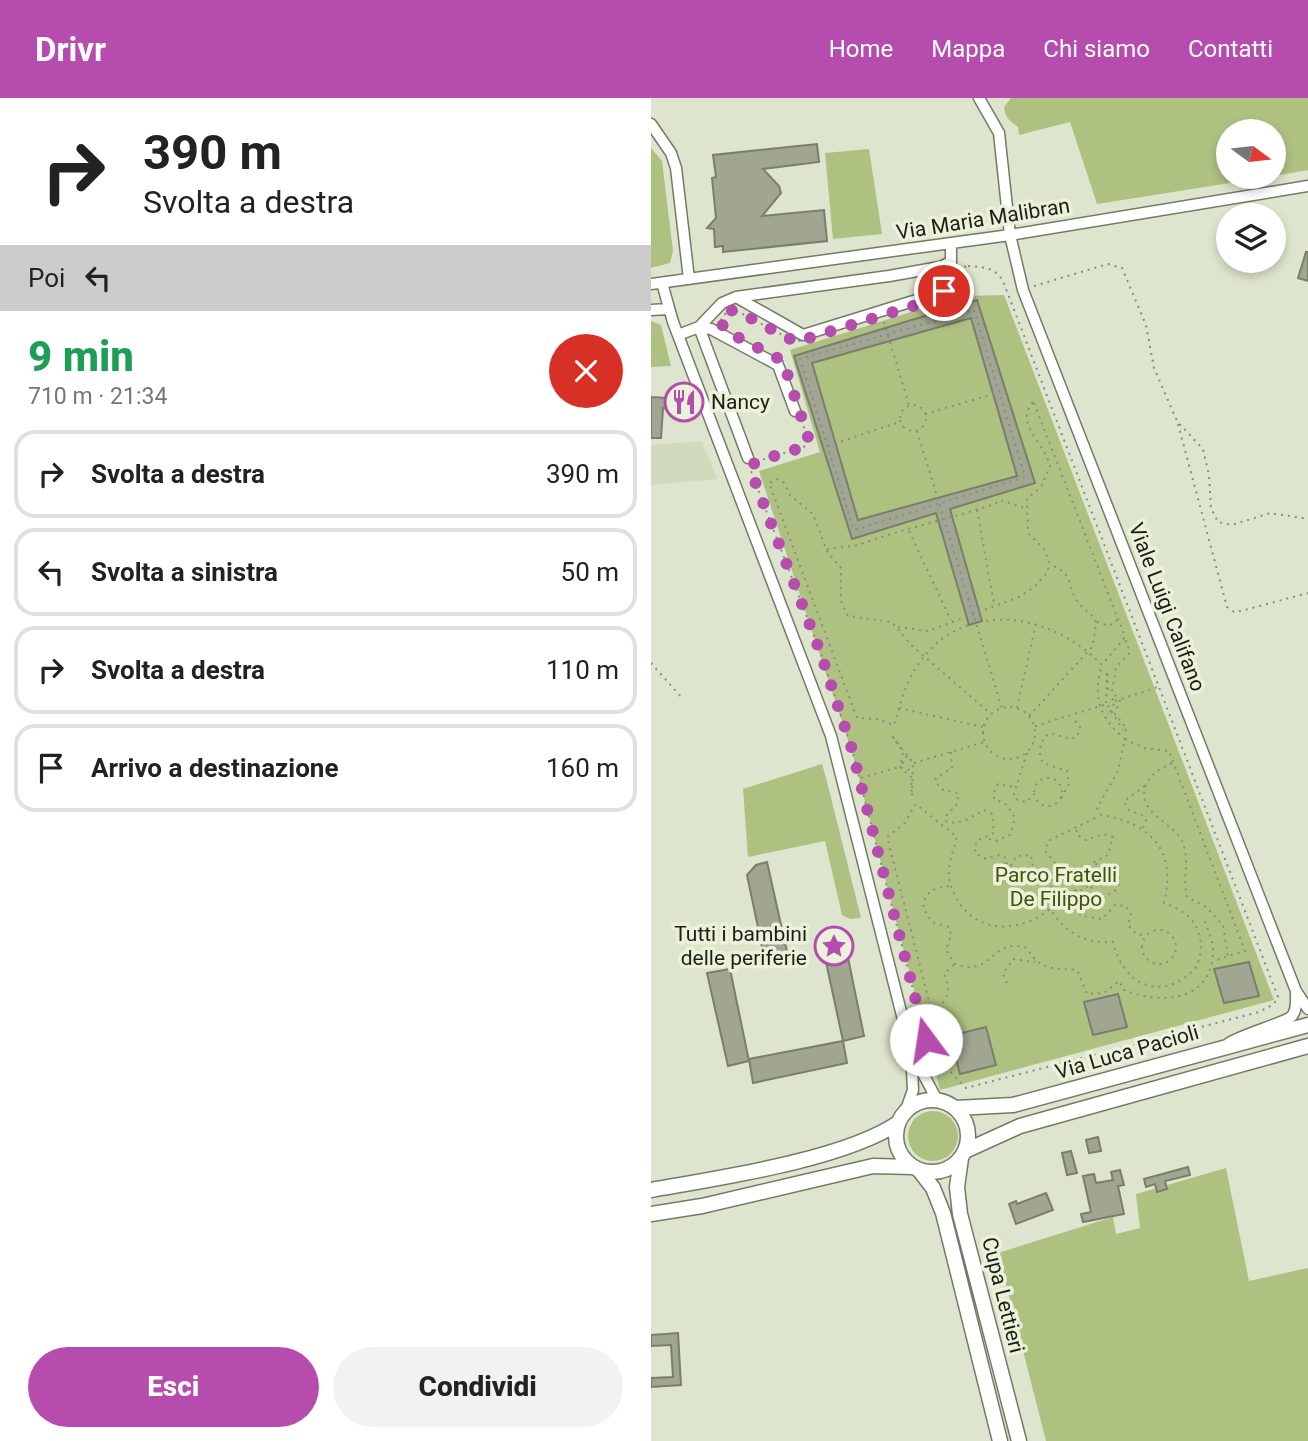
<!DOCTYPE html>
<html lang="it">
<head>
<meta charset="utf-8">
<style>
  :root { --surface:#fff; --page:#f2f2f2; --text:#222; --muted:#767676; --line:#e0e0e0; --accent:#b64cae }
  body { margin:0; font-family:Roboto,sans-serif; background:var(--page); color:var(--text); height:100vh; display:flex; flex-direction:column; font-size:26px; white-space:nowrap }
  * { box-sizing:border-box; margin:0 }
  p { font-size:23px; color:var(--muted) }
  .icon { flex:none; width:38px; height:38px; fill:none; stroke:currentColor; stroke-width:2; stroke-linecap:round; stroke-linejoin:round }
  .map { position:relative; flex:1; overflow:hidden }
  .panel { display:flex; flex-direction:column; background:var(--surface); width:651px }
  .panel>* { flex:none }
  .hud { background:#fff; color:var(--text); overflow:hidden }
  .needle { width:46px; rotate:105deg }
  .fabs { position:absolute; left:565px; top:21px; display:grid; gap:14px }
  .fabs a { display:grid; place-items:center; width:70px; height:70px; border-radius:50%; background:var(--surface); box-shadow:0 4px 10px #0003; font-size:35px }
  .pin { position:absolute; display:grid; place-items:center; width:60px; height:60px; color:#fff; margin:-30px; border:4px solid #fff; border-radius:50%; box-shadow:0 2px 7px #0007 }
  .me { position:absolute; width:77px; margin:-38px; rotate:346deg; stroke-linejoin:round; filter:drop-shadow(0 0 5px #0008) }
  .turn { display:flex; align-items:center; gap:24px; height:147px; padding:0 28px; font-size:32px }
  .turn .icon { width:91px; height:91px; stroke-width:2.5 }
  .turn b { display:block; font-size:49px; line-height:60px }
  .then { display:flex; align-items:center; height:66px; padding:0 28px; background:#0003; gap:14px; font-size:26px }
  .round { display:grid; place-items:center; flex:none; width:74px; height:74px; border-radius:37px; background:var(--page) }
  .summary { display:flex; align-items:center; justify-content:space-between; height:119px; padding:0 28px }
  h1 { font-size:42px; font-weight:800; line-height:52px; color:#1e9e55 }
  .button { display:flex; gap:14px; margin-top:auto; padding:14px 28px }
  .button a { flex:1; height:80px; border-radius:42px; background:var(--accent); color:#fff; font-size:28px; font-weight:800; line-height:80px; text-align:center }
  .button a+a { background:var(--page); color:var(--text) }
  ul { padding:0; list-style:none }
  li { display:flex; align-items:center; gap:21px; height:88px; margin:0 14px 10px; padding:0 14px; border:4px solid var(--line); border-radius:21px }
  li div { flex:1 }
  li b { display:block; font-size:26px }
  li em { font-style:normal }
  header { display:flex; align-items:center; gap:42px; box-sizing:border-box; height:98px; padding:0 35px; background:var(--accent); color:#fff }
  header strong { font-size:33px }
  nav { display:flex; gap:38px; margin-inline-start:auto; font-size:24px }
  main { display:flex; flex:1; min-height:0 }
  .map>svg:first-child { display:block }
</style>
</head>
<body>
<header>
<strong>Drivr</strong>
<nav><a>Home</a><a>Mappa</a><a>Chi siamo</a><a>Contatti</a></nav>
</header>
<main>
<section class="panel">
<div class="hud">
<div class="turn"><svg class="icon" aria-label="right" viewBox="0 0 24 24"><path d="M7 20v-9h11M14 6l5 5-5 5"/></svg><div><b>390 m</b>Svolta a destra</div></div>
<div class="then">Poi<svg class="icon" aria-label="left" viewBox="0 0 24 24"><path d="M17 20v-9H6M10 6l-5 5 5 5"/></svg></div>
</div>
<div class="summary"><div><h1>9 min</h1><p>710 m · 21:34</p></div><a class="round" style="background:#d93025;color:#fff"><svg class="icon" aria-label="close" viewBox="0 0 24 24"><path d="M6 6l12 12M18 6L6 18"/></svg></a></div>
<ul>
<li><svg class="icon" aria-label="right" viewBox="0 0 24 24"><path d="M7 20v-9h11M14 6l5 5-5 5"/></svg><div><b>Svolta a destra</b></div><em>390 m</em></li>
<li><svg class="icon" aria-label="left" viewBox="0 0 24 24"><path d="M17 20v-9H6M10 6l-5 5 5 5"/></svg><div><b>Svolta a sinistra</b></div><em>50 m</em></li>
<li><svg class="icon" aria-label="right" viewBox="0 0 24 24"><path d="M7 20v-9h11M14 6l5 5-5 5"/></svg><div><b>Svolta a destra</b></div><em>110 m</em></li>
<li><svg class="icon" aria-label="arrive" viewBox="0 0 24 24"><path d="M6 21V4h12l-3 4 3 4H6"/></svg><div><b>Arrivo a destinazione</b></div><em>160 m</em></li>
</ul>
<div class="button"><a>Esci</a><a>Condividi</a></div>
</section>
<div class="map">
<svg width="657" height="1343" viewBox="0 0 657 1343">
  <rect width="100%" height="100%" fill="#dee5ce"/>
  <path fill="#d2dabd" d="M51,343L66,381L0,387V347Z"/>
  <path fill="#afc181" d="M360,0H657V72L623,78V33H578V79H617L446,106L419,24L368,37L367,29C358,22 355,21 353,9Z
    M0,50L11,63L22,153L19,165L0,170Z
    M218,51L231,136L182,141L174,55Z
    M353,197L623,902L289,992L202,657L108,373L169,354L139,252L311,198Z
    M0,223L10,227L20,268L0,269Z
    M171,666L175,680L210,820L199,821L191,817L174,743L97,759L92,691Z
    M257 1038a25 25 0 1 1 50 0a25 25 0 1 1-50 0Z
    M575,1070L598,1183L657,1170V1343H395L347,1155L462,1119L465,1136L489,1130L485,1096Z"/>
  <path fill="#a0a691" stroke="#797f6b" stroke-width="2" fill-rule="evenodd" d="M166,46L168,64L112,71L128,88L130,95L111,118L173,112L176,143L72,154V148L64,149L63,131L56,130L65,120L61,80L65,79L62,57Z
    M655,154H657V183L647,180Z
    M326,202L384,385L299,411L331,523L318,527L285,415L201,441L143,258ZM320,220L366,378L207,422L161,265Z
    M0,299L34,301L37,311L12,310L10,340H0Z
    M116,764L137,858L114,863L96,777L105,767Z
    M194,845L213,938L192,943L172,850Z
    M598,864L608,898L573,905L563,871Z
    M79,871L98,963L77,968L56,875Z
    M467,896L476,929L442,937L433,904Z
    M335,929L345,967L309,976L299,938Z
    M192,943L196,965L102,985L98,961Z
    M447,1039L450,1053L438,1055L435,1042Z
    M420,1053L426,1075L416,1077L411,1055Z
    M537,1069L539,1077L514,1083L516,1091L506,1094L504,1086L495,1089L493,1081Z
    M469,1072L473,1087L467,1088L473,1116L432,1124L430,1116L440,1114L432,1078L443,1076L445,1085L462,1082L460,1074Z
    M395,1095L402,1112L365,1126L358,1106L365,1103L366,1106Z
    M27,1235L30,1287L0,1289V1280L22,1279L20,1247L0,1248V1237Z"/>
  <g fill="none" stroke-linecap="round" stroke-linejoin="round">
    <defs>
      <path id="minor" d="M328,0L348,35L359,137L372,192L645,893L657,911
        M0,26L20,55L25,70L38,181
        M11,185L22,224L180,638L260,953L262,992L255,1012
        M0,186L359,137L657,88
        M85,199L152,237L285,196L300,164V146
        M0,212L18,211
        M27,237L48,229L71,205L85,199L238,178L289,169L300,164
        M97,360L48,229L60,231L127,267L144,313
        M578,945C592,936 636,924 641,918C646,912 645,903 645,896
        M261,955L286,1002"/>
      <path id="major" d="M245 1038a36 36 0 1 1 72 0a36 36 0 1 1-72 0Z
        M305,1010L362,1007L657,927
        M314,1053L369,1028L657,948
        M310,1060L306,1089L309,1116L368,1343
        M268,1072L282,1090L292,1115L349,1343
        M0,1092C67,1080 192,1062 247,1025
        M0,1116L51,1108L222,1068L262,1069"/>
    </defs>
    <use href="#minor" stroke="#747a66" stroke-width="13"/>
    <use href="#major" stroke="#747a66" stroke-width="17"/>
    <path stroke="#888d7c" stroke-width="2" stroke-dasharray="2 5" stroke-linecap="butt" d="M317,168C332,169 343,169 352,183L627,899L623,906L608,914L315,990L277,950L200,648L170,556L100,373L101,367L107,363L153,349L157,342L132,263L73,232L70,222L77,212L86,213L145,244L288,200L307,170Z
      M383,188L457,166L471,170L495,227L503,270L526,323L552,351L558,377L560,410L567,424L581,427L619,415L657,421
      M323,212L374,379L203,432L149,261Z
      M233,224L258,307
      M383,305L474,539L451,567
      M249 320a13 13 0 1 1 26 0a13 13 0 1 1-26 0Z
      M274,316L346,295
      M527,326L576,509L583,514L590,513L657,495
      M266,333L351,610
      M177,348L248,324
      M326,412L343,506
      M258,433L300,522
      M176,451C187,449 203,449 213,445C255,430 301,420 344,406L349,402L376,411
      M446,524L458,528L466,522
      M247,529L277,533L368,499L382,490L395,476L399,466L393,451L377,435L376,401L390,389L399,368C394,345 363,326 382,304
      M0,565L31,600
      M455,597L464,603L459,615
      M464,603L507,589
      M455,605L456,573L457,594H459
      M332 635a26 26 0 1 1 52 0a26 26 0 1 1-52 0Z
      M248,610L332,629
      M366,610L385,526
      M378,618L442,548L445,524C441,515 435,514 429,507C416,493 425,476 400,467
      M384,628L456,606L472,632
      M474,633L476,631L464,616L469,602L461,594L465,569L479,555L474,540
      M242,639L262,665L261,698L260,679L249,669L252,654Z
      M474,641L493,650L518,653L594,853L562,863
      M300,654L301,670L285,680L284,684L292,692L307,695V705L295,718V723L299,725L313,723L333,712L341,716L343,735L325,743L324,755L335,761L348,757L355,760L356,766
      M376,655L363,696L364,701L375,704L383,697
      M256,658L249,669L261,673
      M263,665L333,644
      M521,665C509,671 498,676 494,690C487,716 524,725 532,745C539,766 531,781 536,799L555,809L572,827L577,858
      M210,680L248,669
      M383 694a14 14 0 1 1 28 0a14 14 0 1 1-28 0Z
      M410,700L418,686L416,673L392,665C386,653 389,644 398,635L420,641L426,639L429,629L421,619
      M492,730L495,722L491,717L478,712L473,703L494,688
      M338,741L345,743L359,737L364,720L356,707L343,701L344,690L347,686L363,689
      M344 775a10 10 0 1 1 20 0a10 10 0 1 1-20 0Z
      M360,768L365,758L380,757L383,776L397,780L405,766L394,753L397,743L448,718
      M402,774L400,789L407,795H422L434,780L439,783L441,792C456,805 477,790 464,772L441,765L457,757L462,739L452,736L435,742L426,737L425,730
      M298,788C282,790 274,793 272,810L281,824L298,829L300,837L295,852L304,866C342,881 339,838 376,850C388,873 403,870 426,872L436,896L453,895L468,883L473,892C511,907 563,904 562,850C561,840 556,829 552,819
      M437,788L426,795L423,804L430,818L451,821L464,807L475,808L480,817L477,827L485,836L495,838
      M491 849a17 17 0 1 1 34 0a17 17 0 1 1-34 0Z
      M356,885L352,876L362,861L384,864
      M279,911C298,907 300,892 293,876L303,866
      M288,942L236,739L253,726L265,706L306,739C302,754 294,773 300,788C316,835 364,839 399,811C415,835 433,846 462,844C473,890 514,905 546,868C557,836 543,815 513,805C526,754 501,725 450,717L446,710L467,673L474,641C449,621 441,598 451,567C399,513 309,499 264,571C254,588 248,609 243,627L227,621L206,620L118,385L127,381L133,385L139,397L162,416L176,453L190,470V503L197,518L241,524L260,547L340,616"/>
    <use href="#minor" stroke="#fff" stroke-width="10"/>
    <use href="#major" stroke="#fff" stroke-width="14"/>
  </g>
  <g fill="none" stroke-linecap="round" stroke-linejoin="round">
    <path stroke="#b64cae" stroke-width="12" stroke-dasharray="0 21.6" d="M275,942L200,648L170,556L100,373L101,367L107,363L153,349L158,342L132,263L73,232L70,222L77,212L86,213L145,244L288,200L293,193"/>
  </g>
  <defs>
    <symbol id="restaurant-ring" viewBox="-11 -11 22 22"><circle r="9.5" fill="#ebf2db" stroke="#b64cae" stroke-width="1.5"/><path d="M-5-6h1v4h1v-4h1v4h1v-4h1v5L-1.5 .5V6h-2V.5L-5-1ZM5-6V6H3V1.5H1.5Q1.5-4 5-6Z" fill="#b64cae"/></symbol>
    <symbol id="sight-ring" viewBox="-11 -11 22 22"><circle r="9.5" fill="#ebf2db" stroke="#b64cae" stroke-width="1.5"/><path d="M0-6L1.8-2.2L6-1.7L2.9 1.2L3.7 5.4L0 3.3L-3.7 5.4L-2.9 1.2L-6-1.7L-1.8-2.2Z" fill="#b64cae"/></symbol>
  </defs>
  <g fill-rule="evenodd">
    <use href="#restaurant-ring" x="11" y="282" width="44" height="44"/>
    <use href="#sight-ring" x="161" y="826" width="44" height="44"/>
  </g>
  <g text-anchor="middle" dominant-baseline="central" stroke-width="7" stroke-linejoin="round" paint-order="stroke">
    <g font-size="21" fill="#1d1f17" stroke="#ebf2db">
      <text transform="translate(332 121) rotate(-9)">Via Maria Malibran</text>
      <text transform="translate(516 509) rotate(69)">Viale Luigi Califano</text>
      <text transform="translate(476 954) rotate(-16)">Via Luca Pacioli</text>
      <text transform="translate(352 1197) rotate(76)">Cupa Lettieri</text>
    </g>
    <g font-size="21" fill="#1d1f17" stroke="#ebf2db" text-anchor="start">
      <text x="60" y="304">Nancy</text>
      <text x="156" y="836" text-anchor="end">Tutti i bambini<tspan x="156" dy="24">delle periferie</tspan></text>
    </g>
    <g font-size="21" fill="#445308" stroke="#ebf2db">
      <text x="405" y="777">Parco Fratelli<tspan x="405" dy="24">De Filippo</tspan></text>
    </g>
  </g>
</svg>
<div class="fabs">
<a><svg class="needle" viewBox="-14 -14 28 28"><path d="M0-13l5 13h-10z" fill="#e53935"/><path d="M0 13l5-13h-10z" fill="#767676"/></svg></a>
<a><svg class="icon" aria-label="layers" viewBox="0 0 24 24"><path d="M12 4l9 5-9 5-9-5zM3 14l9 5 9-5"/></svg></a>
</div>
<div class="pin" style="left:293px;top:193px;background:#d93025"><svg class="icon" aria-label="arrive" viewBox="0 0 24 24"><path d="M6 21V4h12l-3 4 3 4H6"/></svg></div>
<svg class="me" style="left:275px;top:942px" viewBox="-20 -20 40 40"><circle r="19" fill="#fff"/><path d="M0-13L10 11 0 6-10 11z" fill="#b64cae"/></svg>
</div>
</main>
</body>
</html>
